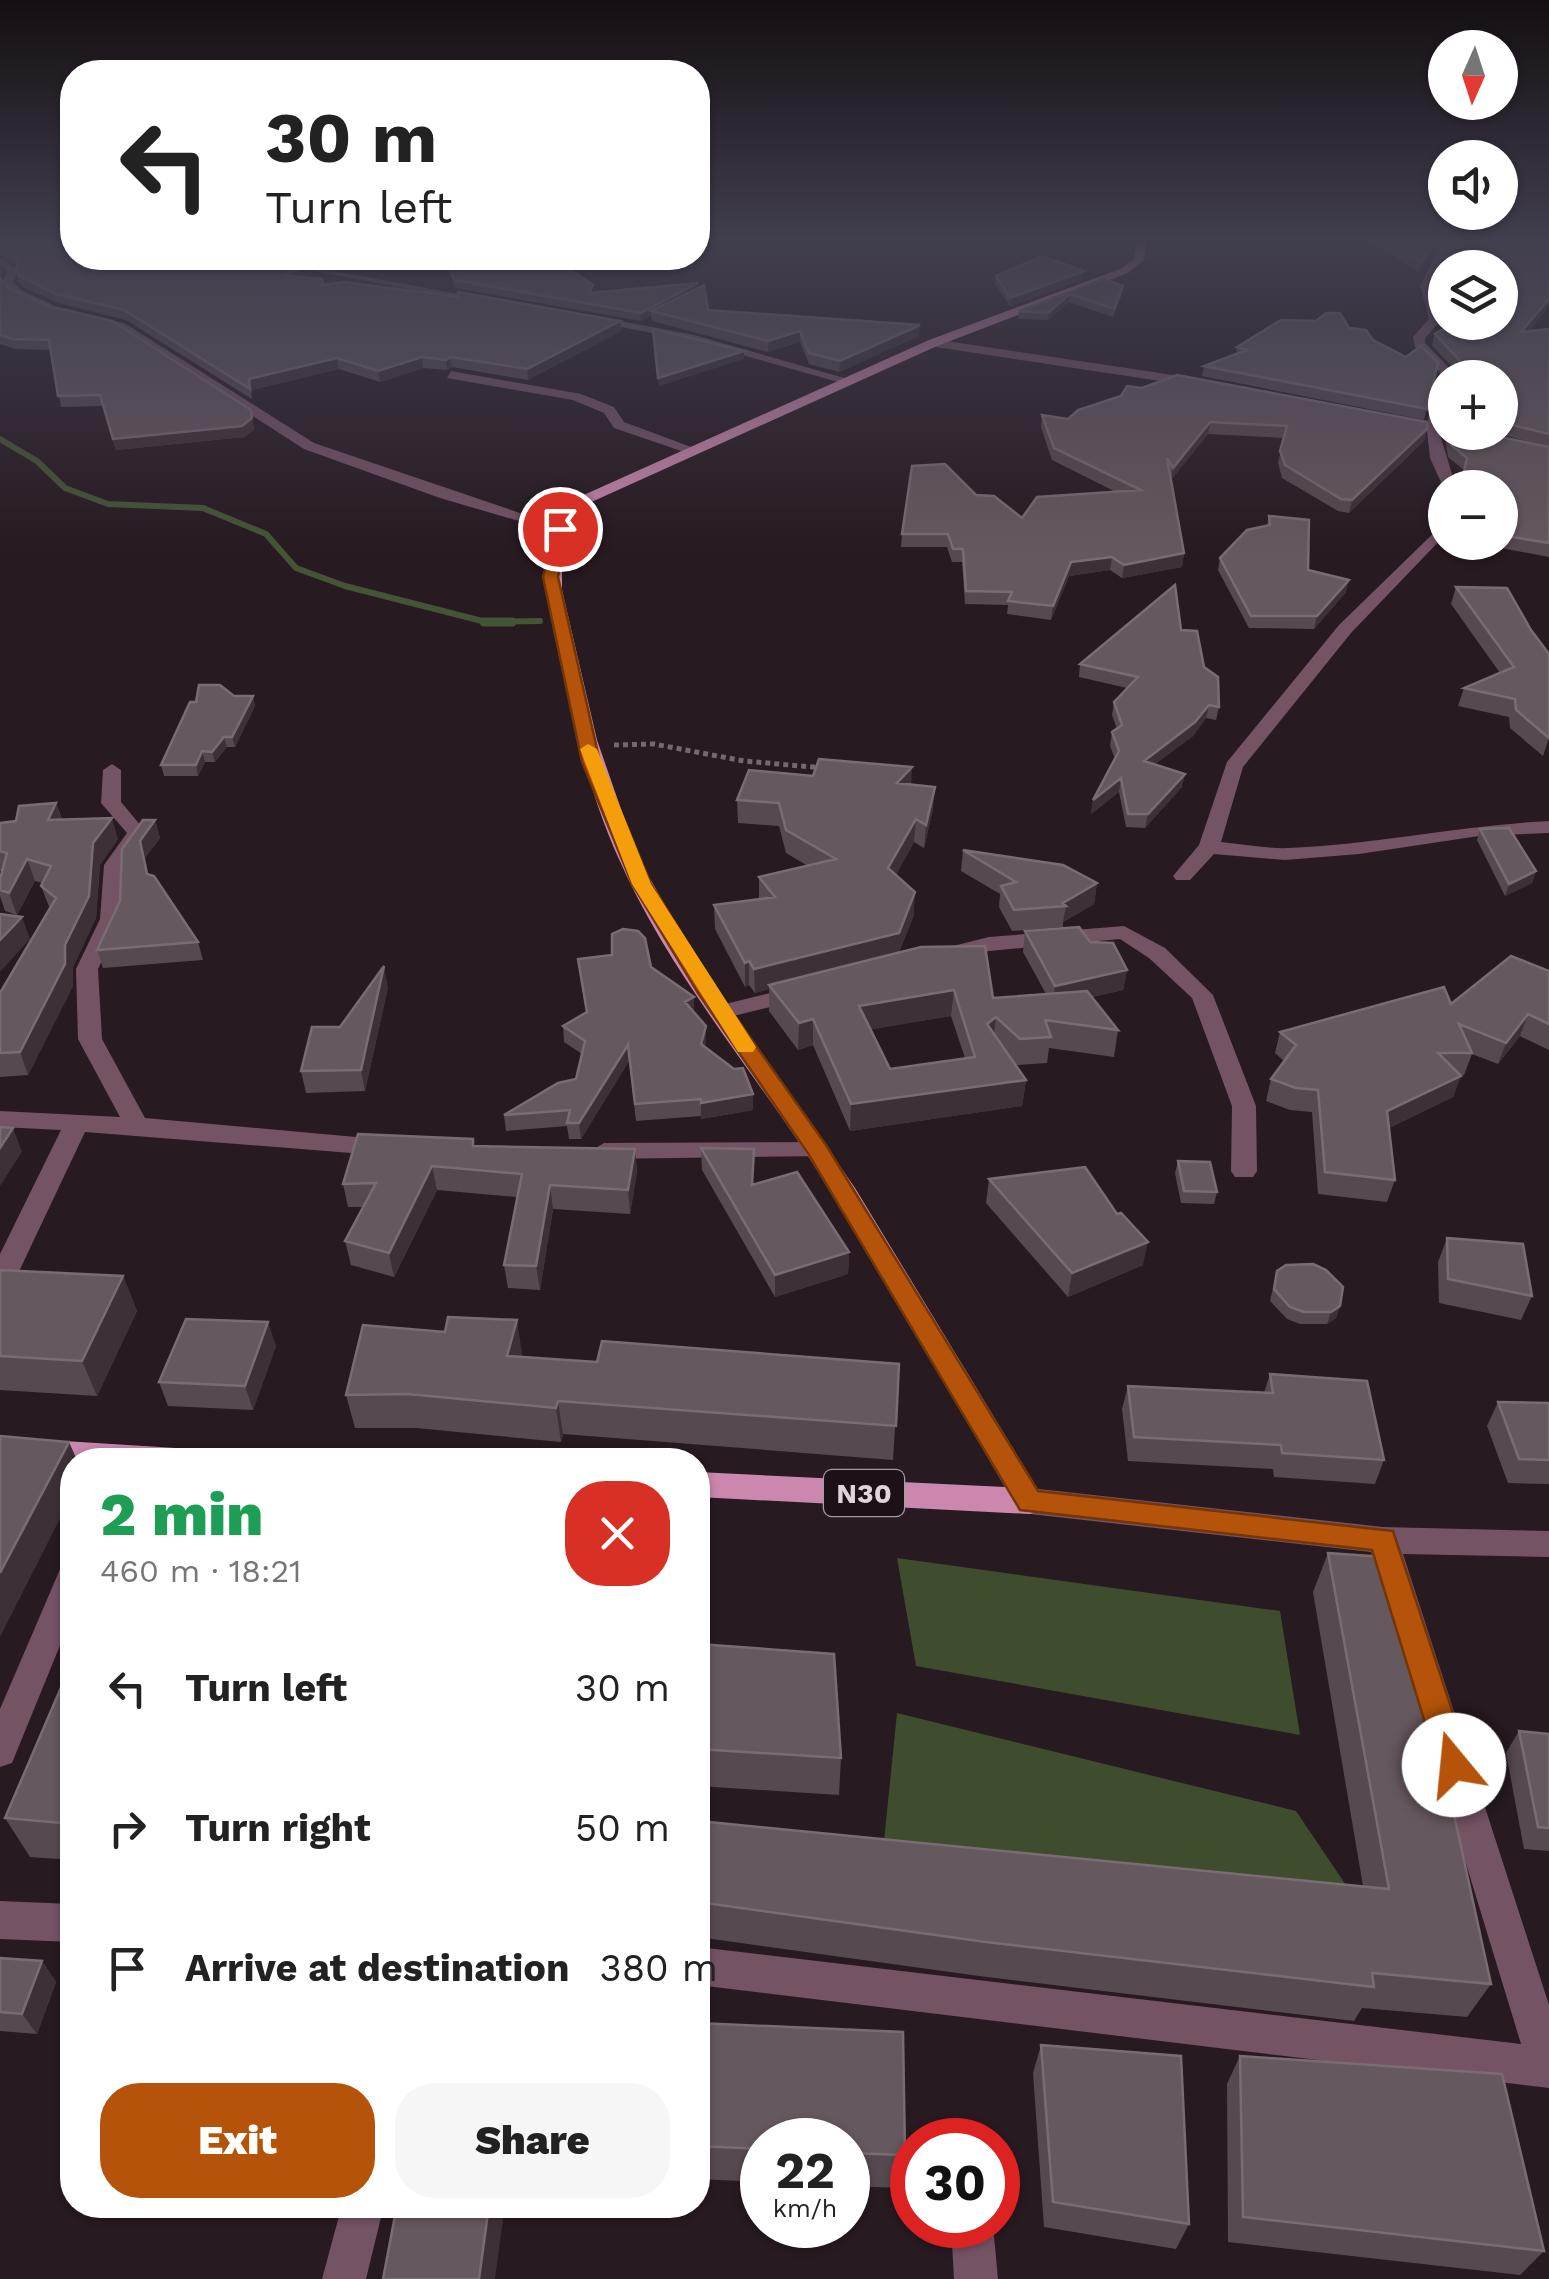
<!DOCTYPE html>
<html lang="en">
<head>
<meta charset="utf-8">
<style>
  :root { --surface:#fff; --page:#f6f6f6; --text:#222; --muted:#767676; --accent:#b45309 }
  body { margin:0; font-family:"Work Sans",sans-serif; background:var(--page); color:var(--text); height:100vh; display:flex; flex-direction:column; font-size:38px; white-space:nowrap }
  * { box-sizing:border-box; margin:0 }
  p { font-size:32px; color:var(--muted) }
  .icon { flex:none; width:55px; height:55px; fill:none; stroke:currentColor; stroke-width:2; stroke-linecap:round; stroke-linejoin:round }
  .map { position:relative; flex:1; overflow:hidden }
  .drawer { position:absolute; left:60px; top:1448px; width:650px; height:770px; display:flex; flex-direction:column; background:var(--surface); border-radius:40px; box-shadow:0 2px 8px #0004 }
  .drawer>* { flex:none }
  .banner { position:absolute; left:60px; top:60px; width:650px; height:210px; border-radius:40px; box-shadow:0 2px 8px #0004; background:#fff; color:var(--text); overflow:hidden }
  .needle { width:65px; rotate:183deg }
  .controls { position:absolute; left:1428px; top:30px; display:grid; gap:20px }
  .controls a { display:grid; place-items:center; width:90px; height:90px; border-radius:50%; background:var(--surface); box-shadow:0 2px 8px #0004; font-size:50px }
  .speed { position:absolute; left:740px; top:2118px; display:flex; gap:20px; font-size:50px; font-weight:700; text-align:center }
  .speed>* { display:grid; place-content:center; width:130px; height:130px; border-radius:50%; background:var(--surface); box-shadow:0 2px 8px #0004; line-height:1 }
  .speed small { font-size:25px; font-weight:400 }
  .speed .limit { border:15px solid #d22; background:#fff; color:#111 }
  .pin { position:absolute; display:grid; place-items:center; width:85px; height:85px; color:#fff; margin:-42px; border:5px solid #fff; border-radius:50%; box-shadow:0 2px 10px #0007 }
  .me { position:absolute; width:110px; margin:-55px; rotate:343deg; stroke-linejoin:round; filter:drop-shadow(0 0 8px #0008) }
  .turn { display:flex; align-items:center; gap:35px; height:210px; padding:0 40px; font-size:45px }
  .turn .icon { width:130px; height:130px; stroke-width:2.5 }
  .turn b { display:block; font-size:70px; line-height:85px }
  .round { display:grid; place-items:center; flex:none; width:105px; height:105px; border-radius:40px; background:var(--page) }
  .head { display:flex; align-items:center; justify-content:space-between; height:170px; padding:0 40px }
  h1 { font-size:60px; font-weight:800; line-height:75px; color:#1e9e55 }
  .cta { display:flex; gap:20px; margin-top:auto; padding:20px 40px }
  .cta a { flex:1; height:115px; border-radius:40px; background:var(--accent); color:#fff; font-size:40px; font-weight:800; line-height:115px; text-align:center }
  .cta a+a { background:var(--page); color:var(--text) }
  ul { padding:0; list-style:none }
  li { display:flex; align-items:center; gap:30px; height:140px; padding:0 40px }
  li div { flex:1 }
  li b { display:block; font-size:38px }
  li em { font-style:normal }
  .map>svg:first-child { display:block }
</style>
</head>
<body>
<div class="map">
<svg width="1549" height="2279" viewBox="0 0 1549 2279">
  <rect width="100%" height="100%" fill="#271a21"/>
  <path fill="#3d4d2e" d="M897,1558L1280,1611L1300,1735L916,1666Z
    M897,1713L1296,1811L1348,1888L883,1851Z"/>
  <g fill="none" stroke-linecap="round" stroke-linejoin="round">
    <path stroke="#445535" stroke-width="6" d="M0,439L37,461L65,488L108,504L203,508L266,534L296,568L345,586L486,622L540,621"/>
    <path stroke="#445535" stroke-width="9" d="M484,622H512"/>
    <path stroke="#74696f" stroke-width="5" stroke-dasharray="5 4" stroke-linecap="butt" d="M614,745L654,744L744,761L824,768"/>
    <path fill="#745365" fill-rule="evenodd" d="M1445,237H1455L1430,285L1441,320L1425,338V343L1452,371V378H1445L1440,426L1451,432L1440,434L1456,488H1445V491L1430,458L1427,431L1389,421L1396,417L1427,423L1440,372L1415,347L1413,337L1429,319L1420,285Z
      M0,257L18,270L14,282L21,290L51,304V308L13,294L3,282L7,271L0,265Z
      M244,258H264L496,301L490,304Z
      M85,315L124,323L314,443L567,529L560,533L440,498L304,449L116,328L81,320Z
      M588,315L694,335L855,381L849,385L689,340L584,320Z
      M933,339L1200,379L1206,383L1200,387L929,346Z
      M451,371L581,394L614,407L624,422L702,451L690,454L614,428L604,413L573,400L447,378Z
      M1445,522V535L1351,633L1243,767L1221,842C1243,844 1267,849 1289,848C1377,844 1462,825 1549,821V833L1479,836L1359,854L1285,860L1214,854L1190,880H1176L1173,876L1199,845L1227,762L1339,625Z
      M112,764L121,770V802L147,833L124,865L122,919L98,969L102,1039L145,1118L389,1140L402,1148L389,1156L85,1132L14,1282L10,1289L0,1292V1254L61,1130L0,1127V1111L120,1117L78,1039L76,969L100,919L104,865L127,833L101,803L103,770Z
      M1124,926L1165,948L1213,995L1256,1106L1257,1171L1253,1177H1235L1231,1171L1232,1106L1192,998L1149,958L1120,939L989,951L949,961L938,954L941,949L989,937Z
      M799,986L810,993L807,998L721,1019L710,1012L713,1007Z
      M818,1142L831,1150L827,1156L604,1159L591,1151L604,1143Z
      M1030,1488L1383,1527L1549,1531V1557L1403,1554L1549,2005V2088L698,1985V1947L1521,2044L1371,1552L1030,1514L1019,1510L1015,1501L1019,1492Z
      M72,1563V1616L12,1763L0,1767V1709L61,1567Z
      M0,1901L72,1904V1942L0,1939Z
      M342,2205H384L366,2279H322Z
      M951,2225H993L998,2279H954Z"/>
    <path fill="#cb87ad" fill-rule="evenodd" d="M1138,237H1148L1144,260L1128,273L937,346L587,504L566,535L562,553V590L597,740L638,858L694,955L855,1188L1045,1501L1041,1510L1030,1514L698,1497V1472L1005,1487C945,1385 887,1282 824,1181C757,1074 669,974 618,857C590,795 575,728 560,661C547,598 531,552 577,498L929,340L1120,269L1134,259Z
      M0,1437L176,1448L187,1451L191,1460H72V1466L0,1461Z"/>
  </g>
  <path fill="#574950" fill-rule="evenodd" d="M0,237L313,274L305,277L323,285L458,297V292L620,321L621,331L528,380L452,367L447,370L423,368L380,382L339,369L252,390V399L126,320L58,303L23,287L18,281L16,272V265L0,256Z
    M1363,237H1441L1419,272Z
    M1456,237H1549V306L1528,332L1549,329V557L1485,545L1486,542H1500V488H1459L1464,470L1448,457L1445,439L1446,432H1476L1549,447L1492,432H1500V378H1449L1451,370H1455L1432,345L1435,334L1441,330L1458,328L1459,322H1500V268H1445V275L1443,268L1446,258Z
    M283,258H359L334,267Z
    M0,263L3,272L1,279L9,288L251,410L254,430L244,437L116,450L103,406L61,407L51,350L15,349L0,344Z
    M450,270L593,293L698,283V288L708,310L919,336L839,372L809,364L800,342L768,352L652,321L651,315L641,321L455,288Z
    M996,276L1083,279L1010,306L995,284Z
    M1104,279L1123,286L1122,294L1113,317L1069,302L1048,320L1018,319L1019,311Z
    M1349,328L1406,357L1438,363L1424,420L1202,376L1204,366L1236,354L1237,347Z
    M1078,410L1427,429L1424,441L1349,513L1338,511L1282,478L1278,463L1284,438L1208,434L1171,480L1184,553L1182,567L1122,578L1110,570L1069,576L1051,620L1007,614L1008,605L965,604L962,562H952L947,547H901L902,534L976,495L1022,518L1116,492L1052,460L1041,427L1042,415L1068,419Z
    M1269,516L1308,570L1346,592L1314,629L1249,628L1218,570L1220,558L1267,525Z
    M1456,587L1507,588L1549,738L1543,756L1510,728L1509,717L1458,706L1464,688L1500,673L1451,604Z
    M1181,630L1204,667L1219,707L1216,720L1206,718L1193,736L1155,764L1182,787L1145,828L1126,827L1119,792L1091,814L1093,800L1115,759L1110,746L1112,732L1117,729L1112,715L1114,702L1127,688L1079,677L1080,664Z
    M234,696H253L255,706L235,747H227L215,762H205L198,776H164L161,765Z
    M911,785L933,809L924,848L914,842L896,875L914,915L899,952L993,998L1046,994L1023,952L1025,931L1090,942L1127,970L1123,990L1092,997L1118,1030L1114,1057L1049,1048L1047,1063L1017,1065L1013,1062L1026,1080L1022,1106L850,1131L813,1045L798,1050L769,1011V989L755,993L749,985L745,987L715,929L714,905L759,899V877L808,866L786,853L779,826L738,823L737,800ZM951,1016L965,1058L890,1069L871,1029Z
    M56,803L62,819L118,839L100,865L96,918L73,967V986L28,1075L0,1077V993L50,909L41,886L43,883L35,881L17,915L5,911L0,896V879L2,871H0V823L16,821Z
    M155,820L160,838L145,858L148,874L198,942L203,960L103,968L97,950L120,901Z
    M1480,829L1536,871L1532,883L1505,896L1477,840Z
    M963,850L1097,883L1094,904L1063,922V927L1012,931L999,907L1000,894L961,871Z
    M578,959L651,967L694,997V1012L706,1026L705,1047L753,1094V1110L701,1119V1116L636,1121L629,1061L581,1139H569L567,1126L506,1131L504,1115L576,1079L582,1054L564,1042L563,1026L586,1012Z
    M1549,971V1050L1520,1036L1498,1064L1472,1054L1464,1075H1461L1453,1097L1389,1128L1395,1180L1387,1202L1318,1194L1312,1112L1290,1110L1266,1101L1271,1079L1284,1061L1275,1053L1280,1032L1451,1004Z
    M388,987L365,1091L306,1093L301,1071L340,1027Z
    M474,1146L635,1149L637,1172L630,1214L553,1209L540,1290L508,1288L504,1265L517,1197L437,1190L394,1277L351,1265L345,1241L363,1207H348L343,1184Z
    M701,1148L849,1252L848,1274L775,1297L702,1170Z
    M1178,1161L1217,1192L1214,1204L1181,1203L1175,1173Z
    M989,1179L1143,1265L1068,1297L986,1203Z
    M1447,1238L1532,1296L1521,1320L1439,1303L1438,1262Z
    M0,1270L123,1276L137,1311L97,1396L0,1390Z
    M1277,1271L1340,1306L1336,1318L1327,1324H1300L1287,1319L1270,1301Z
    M276,1346L253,1410L168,1406L159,1382Z
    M522,1353L521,1357L597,1362L899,1364L893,1460L563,1434L561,1442L416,1428H355L346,1395Z
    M1270,1374L1384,1460L1375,1484L1274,1477L1273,1469L1128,1461L1122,1409L1128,1386L1264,1393Z
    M1498,1402L1549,1403V1484L1508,1483L1487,1426Z
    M1328,1553L1491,1984L1467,2017L1362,2008L1354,2021L979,1976L698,1937V1821L1363,1886L1313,1592Z
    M698,1644L841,1758L839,1795L698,1786Z
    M72,1662V1860L30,1857L5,1818Z
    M1519,1731L1549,1734V1851L1524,1849L1506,1753Z
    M0,1958L42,1961L56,1982L37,2034L0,2031Z
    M698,2023L905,2155L900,2188L848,2186V2140H762V2182L698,2179Z
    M1041,2045L1189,2224L1176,2249L1044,2227L1033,2073Z
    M1240,2056L1544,2251L1520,2275L1228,2242L1227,2084Z"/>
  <path fill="#3e3037" d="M1437,237H1441L1419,272L1421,262Z
    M333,258H359L334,267Z
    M311,265L313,274L286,284L284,275Z
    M1084,271L1083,279L1010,306V298Z
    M698,283V291L651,311V315L641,321V313Z
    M1070,294L1069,302L1048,320V313Z
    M1549,299V306L1518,343L1521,332Z
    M620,321L621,331L528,380L527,369Z
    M920,325L919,336L839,372L840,361Z
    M800,331V342L768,352V341Z
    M744,351V359L659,386L658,378Z
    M422,357L423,368L380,382L378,371Z
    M450,357L452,367L447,370L446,360Z
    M337,358L339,369L252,390V399L249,379Z
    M251,410L254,430L244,437L116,450L113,439Z
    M1210,422L1208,434L1171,480L1173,468Z
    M1427,429L1424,441L1349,513L1352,500Z
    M1184,553L1182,567L1122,578L1124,565Z
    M1112,557L1110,570L1069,576L1051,620L1053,606L1071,562Z
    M1349,580L1346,592L1314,629L1317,616Z
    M253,696L255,706L235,747L232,737Z
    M1209,705L1206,718L1193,736L1142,774L1144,761Z
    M224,737L227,747L215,762L212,752Z
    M202,751L205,762L198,776L196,765Z
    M912,767L911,790L897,783Z
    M1185,774L1182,787L1145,828L1148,814Z
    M1121,778L1119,792L1091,814L1093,800Z
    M935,787L933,809L924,848L926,825Z
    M56,803L63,824L48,820Z
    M112,818L118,839L100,865L96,918L73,967V986L28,1075L20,1052L93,843Z
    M916,819L914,842L887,891L888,868Z
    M155,820L160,838L145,858L152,892L140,841Z
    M27,859L35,881L17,915L9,893Z
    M1536,871L1532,883L1505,896L1509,884Z
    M1097,883L1094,904L1063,922L1066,906L1063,903Z
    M915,892L914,915L897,956L769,985V989L755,993L754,969Z
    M22,917L30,939L0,972V940Z
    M749,961V985L745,987V963Z
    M384,966L388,987L365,1091L361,1070Z
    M1127,970L1123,990L1052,1006L1055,986Z
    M954,990L951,1016L858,1032L859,1006Z
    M694,997V1013L685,1002Z
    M1528,1014L1520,1036L1498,1064L1506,1043Z
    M996,1017L993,1043L987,1024Z
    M813,1019V1045L798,1050L799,1023Z
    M706,1026V1042L701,1060V1044Z
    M628,1045L629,1061L581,1139L579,1123Z
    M1461,1076L1453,1097L1380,1132L1387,1111Z
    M1026,1080L1022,1106L850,1131L851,1104Z
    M753,1094V1110L701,1119V1103Z
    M13,1128L22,1152L0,1186V1148Z
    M635,1149L637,1172L630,1214L628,1190Z
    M432,1166L437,1190L394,1277L389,1253Z
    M550,1185L553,1209L540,1290L536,1266Z
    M1148,1242L1143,1265L1068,1297L1072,1273Z
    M849,1252L848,1274L775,1297V1275Z
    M123,1276L137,1311L97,1396L82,1361Z
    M1340,1306L1336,1318L1327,1324L1331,1312Z
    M517,1320L522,1353L512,1390L507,1356Z
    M268,1322L276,1346L253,1410L245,1386Z
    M558,1401L563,1434L561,1442L556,1408Z
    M69,1442L77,1460H72V1495L0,1637V1573Z
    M42,1961L56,1982L37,2034L22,2014Z
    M489,2205H505L495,2279H479Z"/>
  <path fill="#66585f" stroke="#796c73" stroke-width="2.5" fill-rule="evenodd" d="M0,237H72V258H270L311,265L284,275L322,279L323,285L344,282L459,297L458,292L620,321L527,369L450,357L446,360L422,357L378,371L337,358L249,379L250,389L124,310L56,294L21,277L16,272L18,257L0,248Z
    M1381,237H1437L1421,262Z
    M1456,237H1549V299L1521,332L1549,329V434L1500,422V378H1451V370L1458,369L1459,360L1435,334L1441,330L1466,328L1463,322H1500V268H1448L1446,258Z
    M1042,256L1084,271L1010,298L996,276Z
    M541,258H552L593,285L589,293L698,283L641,313L454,280L450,270Z
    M0,278L9,288L45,305L112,321L251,410L252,418L242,426L113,439L100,395L58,396L49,340L12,339L0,335Z
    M1104,279L1123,286L1114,309L1070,294L1048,313L1019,311Z
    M704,285L708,310L920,325L840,361L809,353L800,331L768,341L651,311Z
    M1326,313H1340L1349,328L1366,330L1373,340L1406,357L1421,346L1438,363L1427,409L1204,366L1247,350L1237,347L1281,320L1316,321Z
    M653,329L744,351L658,378Z
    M1177,375L1427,422V429L1352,500L1341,499L1285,465L1280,451L1287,426L1210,422L1173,468L1167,458L1184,553L1124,565L1112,557L1071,562L1053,606L1008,601L1012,592L966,591L963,549H953L948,534H902L912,466L945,464L976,495L994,496L1022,518L1037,497L1141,490L1054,448L1042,415L1068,419L1078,410L1121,396L1127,386L1142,388Z
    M1449,432H1476L1549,447V543L1500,535V488H1460L1467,458L1451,445Z
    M1269,516L1309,520L1308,570L1349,580L1317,616H1251L1220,558L1247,530L1270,525Z
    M1175,585L1181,630L1197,631L1204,667L1218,677L1219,707L1209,705L1195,722L1144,761L1185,774L1148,814H1128L1121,778L1093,800L1119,751L1112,732L1122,725L1114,702L1138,677L1080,664Z
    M1456,587L1507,588L1531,630L1549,654V738L1516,710L1515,699L1464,688L1514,667Z
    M199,685H220L234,696H253L232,737H224L212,752L202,751L196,765H161L190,702H196Z
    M819,759L912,767L897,783L935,787L926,825L916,819L888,868L915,892L899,933L754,969L749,961L745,963L714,905L775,897L759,877L836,859L786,830L779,803L737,800L749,770L813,776Z
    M56,803L48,820L112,818L93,843L89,896L65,945V964L20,1052L0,1053V993L56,898L41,886L51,866L27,859L9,893L0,890V879L7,853L0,851V823L16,821L19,806Z
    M143,820H155L140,841L147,874L154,876L198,942L97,950L120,901L122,849Z
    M1509,828L1536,871L1509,884L1480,829Z
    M963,850L1063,865L1097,883L1063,903L1066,906L1014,910L1001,886L1016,882Z
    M0,914L22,917L0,940Z
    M1079,927L1090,942L1113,943L1127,970L1055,986L1025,931Z
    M623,929L638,931L645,938L651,967L694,997L685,1002L706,1026L701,1044L734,1069L743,1068L753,1094L701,1103V1099L635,1104L628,1045L579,1123H567L570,1110L504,1115L558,1083L576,1079L585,1041L563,1026L587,1012L578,959L612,955V934Z
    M985,946L993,998L1087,991L1118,1030L1045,1020L1051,1037L1020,1039L996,1017L987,1024L1026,1080L851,1104L813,1019L799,1023L769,985L921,947ZM954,990L975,1057L890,1069L859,1006Z
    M1511,956L1549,971V1024L1528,1014L1506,1043L1459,1024L1472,1053H1438L1461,1076L1387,1111L1395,1180L1325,1172L1318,1090L1296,1088L1271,1079L1296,1045L1280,1032L1444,987L1451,1004Z
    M384,966L361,1070L301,1071L312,1027H340Z
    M0,1127L13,1128L0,1148Z
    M358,1134L473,1139V1146L635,1149L628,1190L550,1185L536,1266L504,1265L522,1174L432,1166L389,1253L345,1241L376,1183L343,1184Z
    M701,1148L754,1149L752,1185L797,1172L849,1252L775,1275Z
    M1178,1161L1210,1162L1217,1192L1184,1191Z
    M1085,1167L1117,1214L1121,1213L1148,1242L1072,1273L989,1179Z
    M1447,1238L1523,1244L1532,1296L1448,1279Z
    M1313,1264L1326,1270L1343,1287L1340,1306L1331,1312H1304L1290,1307L1274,1289L1277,1271L1286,1265Z
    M0,1270L123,1276L82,1361L0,1356Z
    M448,1317L517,1320L507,1356L597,1362L602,1341L899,1364L896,1426L558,1401L556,1408L408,1394L346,1395L363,1325L445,1332Z
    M186,1319L268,1322L245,1386L159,1382Z
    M1270,1374L1367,1381L1384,1460L1282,1453L1281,1445L1134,1437L1128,1386L1273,1393Z
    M1498,1402L1549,1403V1460L1519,1459Z
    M0,1436L69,1442L0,1573Z
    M1328,1553L1398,1558L1491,1984L1372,1973L1374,1987L986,1942L698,1902V1821L1389,1889Z
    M698,1644L834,1654L841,1758L698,1749Z
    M72,1662V1824L5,1818Z
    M1519,1731L1549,1734V1828L1538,1827Z
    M0,1958L42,1961L22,2014L0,2012Z
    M698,2023L903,2032L905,2155L848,2153V2140H762V2149L698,2146Z
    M1041,2045L1181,2056L1189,2224L1053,2202Z
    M1240,2056L1502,2074L1544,2251L1243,2217Z
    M397,2205H489L479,2279H383Z"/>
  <linearGradient id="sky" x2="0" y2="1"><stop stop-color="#150e12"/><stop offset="0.43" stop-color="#413e4e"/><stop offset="1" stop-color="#413e4e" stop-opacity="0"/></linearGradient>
  <rect width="1549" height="556" fill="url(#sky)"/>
  <path fill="#b45309" stroke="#753606" stroke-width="2.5" d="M555,526L567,529L558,577L600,762L651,884L718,992L826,1145L1038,1491L1393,1531L1470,1765L1465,1776L1454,1780L1442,1776L1438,1765L1372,1550L1020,1510L809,1155L698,993L632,884L582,762L543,577Z"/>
  <path fill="#f59e0b" d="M588,744L597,749L651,884L756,1047L753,1052H738L632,884L580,749Z"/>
  <g text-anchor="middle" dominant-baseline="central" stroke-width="10" stroke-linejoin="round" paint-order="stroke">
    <rect fill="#1d1118" stroke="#a59ba0" stroke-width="2.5" x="824" y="1470" width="80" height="46" rx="8"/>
    <g font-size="28" font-weight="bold" fill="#dfd6db">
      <text x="864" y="1493">N30</text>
    </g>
  </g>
</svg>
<div class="controls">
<a><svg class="needle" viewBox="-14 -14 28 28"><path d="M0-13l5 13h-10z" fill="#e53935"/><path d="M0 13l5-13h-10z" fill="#767676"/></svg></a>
<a><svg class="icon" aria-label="sound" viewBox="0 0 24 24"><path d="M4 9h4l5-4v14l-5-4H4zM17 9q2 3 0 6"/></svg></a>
<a><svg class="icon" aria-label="layers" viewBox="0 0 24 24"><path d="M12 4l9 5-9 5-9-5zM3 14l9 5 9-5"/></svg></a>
<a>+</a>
<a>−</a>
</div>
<div class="speed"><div>22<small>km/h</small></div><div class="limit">30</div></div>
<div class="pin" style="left:560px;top:529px;background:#d93025"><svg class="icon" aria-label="arrive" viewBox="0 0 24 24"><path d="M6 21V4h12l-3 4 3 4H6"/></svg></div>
<svg class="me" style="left:1454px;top:1765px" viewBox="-20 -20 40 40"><circle r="19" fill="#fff"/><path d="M0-13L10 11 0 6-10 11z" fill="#b45309"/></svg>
<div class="banner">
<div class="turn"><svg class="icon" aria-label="left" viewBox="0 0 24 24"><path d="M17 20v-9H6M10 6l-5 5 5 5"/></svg><div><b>30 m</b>Turn left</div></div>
</div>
<section class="drawer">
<div class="head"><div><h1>2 min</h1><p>460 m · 18:21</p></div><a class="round" style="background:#d93025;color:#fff"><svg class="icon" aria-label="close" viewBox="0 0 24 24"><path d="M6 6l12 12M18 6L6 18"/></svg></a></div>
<ul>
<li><svg class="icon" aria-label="left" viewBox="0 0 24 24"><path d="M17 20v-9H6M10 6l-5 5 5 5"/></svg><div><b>Turn left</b></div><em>30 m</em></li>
<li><svg class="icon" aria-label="right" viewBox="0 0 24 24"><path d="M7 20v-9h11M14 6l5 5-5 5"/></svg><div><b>Turn right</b></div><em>50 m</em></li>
<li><svg class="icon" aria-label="arrive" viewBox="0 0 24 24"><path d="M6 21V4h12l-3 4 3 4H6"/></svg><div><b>Arrive at destination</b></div><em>380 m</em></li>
</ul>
<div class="cta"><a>Exit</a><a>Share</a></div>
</section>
</div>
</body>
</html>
